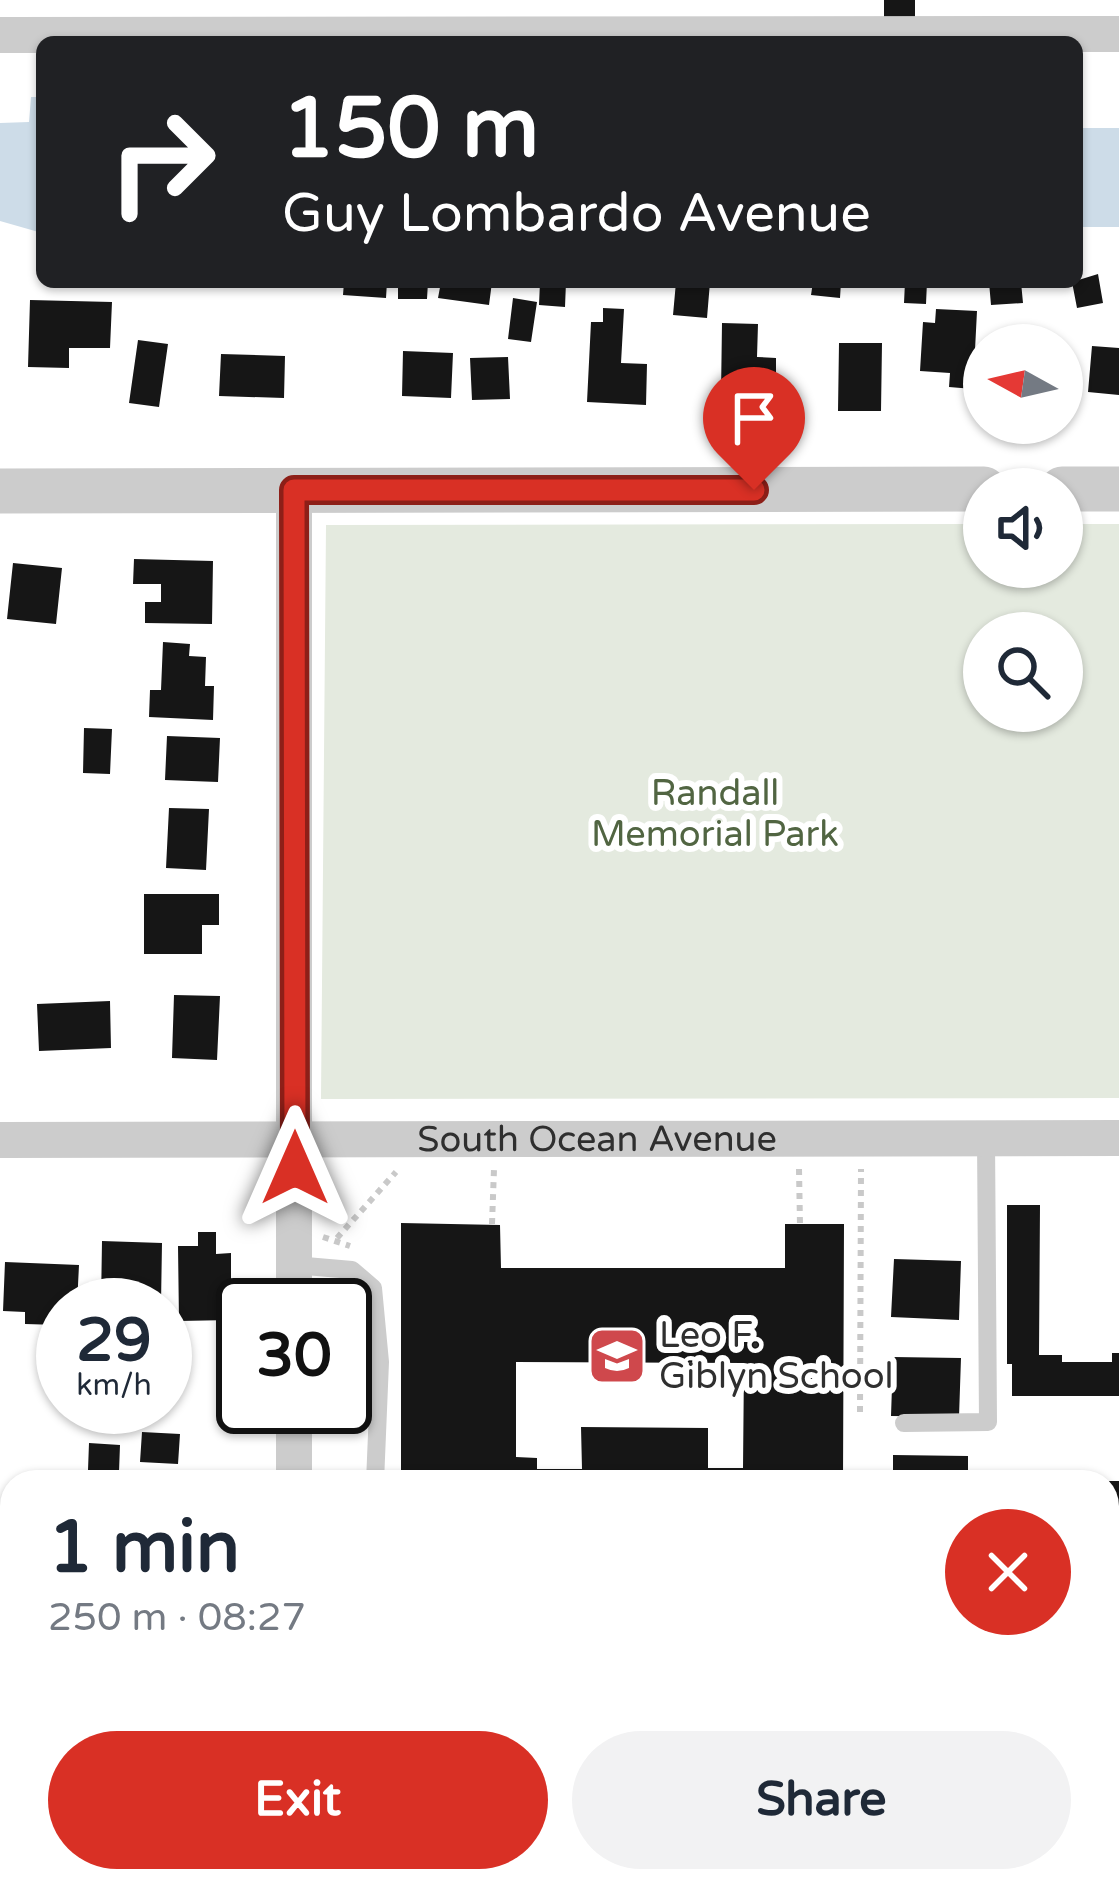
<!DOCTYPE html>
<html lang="en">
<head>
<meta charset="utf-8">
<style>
  :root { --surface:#fff; --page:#f2f2f3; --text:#1f2937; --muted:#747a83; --accent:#d93025 }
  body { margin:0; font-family:"Varela Round",sans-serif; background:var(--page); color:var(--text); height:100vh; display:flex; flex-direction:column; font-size:45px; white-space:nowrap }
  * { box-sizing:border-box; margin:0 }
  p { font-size:39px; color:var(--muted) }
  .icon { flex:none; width:66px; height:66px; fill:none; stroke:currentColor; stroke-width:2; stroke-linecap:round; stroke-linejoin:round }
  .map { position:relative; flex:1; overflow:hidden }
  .drawer { position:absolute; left:0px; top:1470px; width:1119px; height:423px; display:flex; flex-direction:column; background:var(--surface); border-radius:36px 36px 0 0; box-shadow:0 3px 9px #0004 }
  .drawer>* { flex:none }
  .banner { position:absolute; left:36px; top:36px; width:1047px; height:252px; border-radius:18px; box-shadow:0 3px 9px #0004; background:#202124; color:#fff; overflow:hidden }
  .needle { width:78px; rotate:278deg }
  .tools { position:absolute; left:963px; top:324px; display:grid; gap:24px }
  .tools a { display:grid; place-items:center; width:120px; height:120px; border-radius:50%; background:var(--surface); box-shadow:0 3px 9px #0004; font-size:60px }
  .speed { position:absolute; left:36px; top:1278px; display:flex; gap:24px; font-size:60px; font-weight:700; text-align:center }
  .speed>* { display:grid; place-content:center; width:156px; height:156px; border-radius:50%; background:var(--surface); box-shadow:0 3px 9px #0004; line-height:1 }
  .speed small { font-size:30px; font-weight:400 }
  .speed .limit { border:6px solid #111; border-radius:18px; background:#fff; color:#111 }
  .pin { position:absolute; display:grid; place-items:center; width:102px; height:102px; color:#fff; margin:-123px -51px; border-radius:50% 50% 50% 0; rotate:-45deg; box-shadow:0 0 12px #0007 }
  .pin .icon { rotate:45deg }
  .me { position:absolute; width:132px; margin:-66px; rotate:0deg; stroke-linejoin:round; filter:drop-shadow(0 0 9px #0008) }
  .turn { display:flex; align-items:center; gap:42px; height:252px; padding:0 48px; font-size:54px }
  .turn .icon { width:156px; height:156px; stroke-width:2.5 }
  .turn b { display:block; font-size:84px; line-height:102px }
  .round { display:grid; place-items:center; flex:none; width:126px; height:126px; border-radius:63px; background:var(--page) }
  .summary { display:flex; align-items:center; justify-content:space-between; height:204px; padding:0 48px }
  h1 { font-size:72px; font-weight:700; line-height:90px }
  .primary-button { display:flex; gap:24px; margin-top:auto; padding:24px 48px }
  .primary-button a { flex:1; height:138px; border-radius:72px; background:var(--accent); color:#fff; font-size:48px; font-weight:700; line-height:138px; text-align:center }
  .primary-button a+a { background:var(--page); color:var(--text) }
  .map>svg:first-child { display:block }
</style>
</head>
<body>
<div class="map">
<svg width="1119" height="1891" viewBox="0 0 1119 1891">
  <rect width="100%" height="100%" fill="#fff"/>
  <path fill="#e4eadf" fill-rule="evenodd" d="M984,524V567H1062V524H1119V1098L321,1099L326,525ZM1062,633V711H984V633Z"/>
  <path fill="#cddce8" d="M31,97H42V233L0,221V123L29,122Z
    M1077,128H1119V227H1077Z"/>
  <path fill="#161616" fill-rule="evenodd" d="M884,0H915V17H884Z
    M1098,274L1103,303L1077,308L1072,282Z
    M344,282H387L386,298L343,295Z
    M398,282H428L427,299H398Z
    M441,282H492L489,305L438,298Z
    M540,282H566L565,307L539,305Z
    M676,282H710L707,318L673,315Z
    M813,282H841L840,298L811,295Z
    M905,282H927L926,304L904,303Z
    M989,282H1021L1023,303L991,305Z
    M513,298L537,302L531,342L508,339Z
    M30,300L112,302L110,348H69V368L28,367Z
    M603,308L624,309L621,363L647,364L646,405L587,402L591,322H603Z
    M936,309L977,311L973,389L949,387L950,373L920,371L923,322L935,323Z
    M722,323L758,324L757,357L776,358V379H759V396L721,394Z
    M138,340L168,344L159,407L129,403Z
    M839,343H882L881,411H838Z
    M1092,346L1119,348V395L1088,392Z
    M403,351L453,353L451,398L402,396Z
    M221,354L285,356L284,398L219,396Z
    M508,357L510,399L472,400L470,358Z
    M134,559L213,561L212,624L145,623V602H161V584H133Z
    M13,563L62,568L56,624L7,619Z
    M163,642L190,644L189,656L206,657L205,686H214L213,720L149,717L150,690H161Z
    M84,728L112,729L110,774L83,773Z
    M167,736L220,738L218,782L165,780Z
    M169,808L209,809L206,870L166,868Z
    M144,894H219V925H202V954H144Z
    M174,995L220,996L217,1060L172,1058Z
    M110,1001L111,1048L39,1051L37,1004Z
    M1007,1205H1040L1039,1355H1062V1362H1112V1353H1119V1396H1012V1364H1007Z
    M401,1223L500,1225L501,1268H785V1224H844L843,1482H401ZM516,1362L744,1363L743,1468H708V1428L581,1427L582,1469H537V1458L516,1457Z
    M198,1232H216V1254L231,1253V1320L179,1321L178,1246H198Z
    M102,1241L162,1243L161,1304H101Z
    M894,1259L961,1261L959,1320L891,1317Z
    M5,1262L79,1265L77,1305H63L59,1325L25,1324V1312L3,1311Z
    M893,1357L961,1358L959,1417L891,1416Z
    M142,1432L180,1434L178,1464L140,1462Z
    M89,1443L120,1445L119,1472L88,1470Z
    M893,1455L968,1456V1482H893Z
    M1107,1481H1119V1524L1107,1525Z
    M0,1565L12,1567L7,1607L0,1606Z
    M1110,1739H1119V1789H1110Z
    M856,1881H904L903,1891H855Z"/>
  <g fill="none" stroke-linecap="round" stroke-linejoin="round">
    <path stroke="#c9c9c9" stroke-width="6" stroke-dasharray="6 6" stroke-linecap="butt" d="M799,1169L800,1225
      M492,1224L494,1169
      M323,1237L350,1246
      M337,1238L396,1172
      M860,1412L861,1169"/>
    <path stroke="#ccc" stroke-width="18" d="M294,1265L352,1270L373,1288L380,1362L375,1482
      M904,1423L988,1422L986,1138"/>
    <g stroke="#ccc" stroke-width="36">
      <path d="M0,35L1119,34"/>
      <path d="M294,490V1305"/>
      <path id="s1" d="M0,1140L1119,1138"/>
      <path d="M294,1482V1407"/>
      <path d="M1107,1668H1119"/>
      <path d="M0,1669H12"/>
      <path d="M294,1891V1881"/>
    </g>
    <path stroke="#ccc" stroke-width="45" d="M1062,489H1119
      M0,491L984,489"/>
  </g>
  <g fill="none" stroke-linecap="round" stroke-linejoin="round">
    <defs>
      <path id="route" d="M295,1168L294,490H754"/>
    </defs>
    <use href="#route" stroke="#8d1f18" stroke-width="30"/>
    <use href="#route" stroke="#d93025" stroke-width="21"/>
  </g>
  <defs>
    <symbol id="school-square" viewBox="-11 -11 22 22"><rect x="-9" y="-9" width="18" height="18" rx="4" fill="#cf484c" stroke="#fff"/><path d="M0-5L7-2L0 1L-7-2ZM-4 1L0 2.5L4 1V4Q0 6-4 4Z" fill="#fff"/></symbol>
  </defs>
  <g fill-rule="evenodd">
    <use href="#school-square" x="584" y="1323" width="66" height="66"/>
  </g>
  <g text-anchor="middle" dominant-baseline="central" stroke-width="12" stroke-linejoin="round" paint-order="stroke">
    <g font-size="36" fill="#516542" stroke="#fff">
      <text x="715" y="793">Randall<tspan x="715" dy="41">Memorial Park</tspan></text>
    </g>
    <g font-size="36" fill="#2f2f2f" stroke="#fff">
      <text stroke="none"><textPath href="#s1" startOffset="597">South Ocean Avenue</textPath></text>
    </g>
    <g font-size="36" fill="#2f2f2f" stroke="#fff" text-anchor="start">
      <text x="659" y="1335">Leo F.<tspan x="659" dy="41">Giblyn School</tspan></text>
    </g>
  </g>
</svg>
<div class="tools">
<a><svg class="needle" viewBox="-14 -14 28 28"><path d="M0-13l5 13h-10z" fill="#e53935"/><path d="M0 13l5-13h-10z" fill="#747a83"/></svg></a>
<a><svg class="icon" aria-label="sound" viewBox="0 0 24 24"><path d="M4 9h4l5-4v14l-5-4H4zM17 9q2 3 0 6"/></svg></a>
<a><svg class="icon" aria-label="search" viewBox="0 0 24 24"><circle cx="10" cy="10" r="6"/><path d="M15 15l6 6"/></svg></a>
</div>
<div class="speed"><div>29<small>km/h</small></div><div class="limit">30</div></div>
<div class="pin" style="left:754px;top:490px;background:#d93025"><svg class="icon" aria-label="arrive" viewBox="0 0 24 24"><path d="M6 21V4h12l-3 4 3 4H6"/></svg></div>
<svg class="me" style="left:295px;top:1168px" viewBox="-20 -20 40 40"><path d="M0-17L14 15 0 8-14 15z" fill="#d93025" stroke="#fff" stroke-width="4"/></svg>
<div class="banner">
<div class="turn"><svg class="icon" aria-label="right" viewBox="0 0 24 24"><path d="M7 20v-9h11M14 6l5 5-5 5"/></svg><div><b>150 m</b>Guy Lombardo Avenue</div></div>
</div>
<section class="drawer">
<div class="summary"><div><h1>1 min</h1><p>250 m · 08:27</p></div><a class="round" style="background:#d93025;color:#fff"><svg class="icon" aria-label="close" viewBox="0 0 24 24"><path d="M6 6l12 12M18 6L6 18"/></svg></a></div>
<div class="primary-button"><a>Exit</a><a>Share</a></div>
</section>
</div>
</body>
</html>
